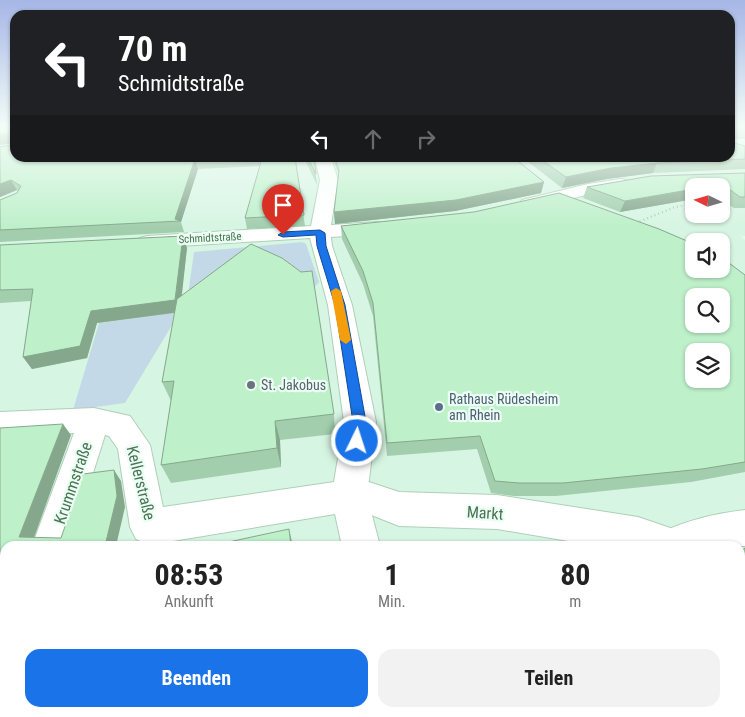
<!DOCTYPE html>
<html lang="de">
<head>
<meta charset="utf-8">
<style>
  :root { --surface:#fff; --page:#f2f2f2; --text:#222; --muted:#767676; --accent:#1a73e8 }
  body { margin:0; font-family:"Roboto Condensed",sans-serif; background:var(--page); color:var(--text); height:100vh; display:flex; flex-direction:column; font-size:19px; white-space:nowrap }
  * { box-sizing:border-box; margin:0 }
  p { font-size:16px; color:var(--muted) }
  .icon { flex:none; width:28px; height:28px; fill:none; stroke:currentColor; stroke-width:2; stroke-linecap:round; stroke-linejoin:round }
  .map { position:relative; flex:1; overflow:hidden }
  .panel { position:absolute; left:0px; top:541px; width:745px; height:176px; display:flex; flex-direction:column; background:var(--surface); border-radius:15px 15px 0 0; box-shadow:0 1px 4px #0004 }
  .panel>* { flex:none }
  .top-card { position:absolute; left:10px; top:10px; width:725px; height:152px; border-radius:15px; box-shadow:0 1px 4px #0004; background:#202124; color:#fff; overflow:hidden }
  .needle { width:32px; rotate:275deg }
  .buttons { position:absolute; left:685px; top:178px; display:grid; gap:10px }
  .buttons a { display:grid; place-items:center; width:45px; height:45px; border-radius:10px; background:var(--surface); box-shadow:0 1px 4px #0004; font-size:25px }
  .pin { position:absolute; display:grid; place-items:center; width:42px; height:42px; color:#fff; margin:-51px -21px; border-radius:50% 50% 50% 0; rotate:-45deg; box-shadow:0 0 5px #0007 }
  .pin .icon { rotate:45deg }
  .me { position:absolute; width:55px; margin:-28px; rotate:4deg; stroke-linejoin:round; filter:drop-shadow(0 0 4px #0008) }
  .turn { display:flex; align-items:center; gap:18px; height:105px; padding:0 25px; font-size:22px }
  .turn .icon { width:65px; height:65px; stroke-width:2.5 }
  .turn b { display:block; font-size:35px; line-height:42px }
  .lanes { display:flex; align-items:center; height:48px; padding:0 25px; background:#0003; justify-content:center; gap:25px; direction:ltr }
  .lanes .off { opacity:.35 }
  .eta { display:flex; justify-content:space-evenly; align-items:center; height:85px; text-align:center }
  .eta b { font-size:30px; font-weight:700; line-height:35px }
  .primary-button { display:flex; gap:10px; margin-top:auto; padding:10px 25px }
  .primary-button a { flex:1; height:58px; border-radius:15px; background:var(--accent); color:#fff; font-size:20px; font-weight:700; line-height:58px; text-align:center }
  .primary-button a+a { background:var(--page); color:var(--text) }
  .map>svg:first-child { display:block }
</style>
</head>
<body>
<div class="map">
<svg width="745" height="717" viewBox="0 0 745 717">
  <rect width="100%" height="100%" fill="#e5fbef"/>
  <path fill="#d7f5e3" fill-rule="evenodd" d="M0,128H15V158H730L745,152V236L741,237L745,240V717H0ZM694,186H721V214H694ZM694,241H721V269H694ZM694,296H721V324H694ZM694,351H721V379H694ZM5,546H740V712H5Z"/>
  <path fill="#c4d9e8" d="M302,242L306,244L319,282L312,290L187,302L194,252Z
    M180,312L125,403L73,410L99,323Z"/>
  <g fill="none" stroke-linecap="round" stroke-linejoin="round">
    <defs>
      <path id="pedestrian" d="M349,480L369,482L399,492L497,495L638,517L685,533L691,546H598L497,529L399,526L369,514L349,512L337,507L331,496L337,485Z"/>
      <path id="minor" d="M315,158H331L338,180L331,225L378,222L385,224L388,228L385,232L378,234L331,237L332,246L352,305L376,422L367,496L380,546H342L335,514L149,545L136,539L130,527L118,449L109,436L105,435L70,546H32L74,433L0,438V412L94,408L130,416L150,445L163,507L334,482L344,422L328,305L310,238L147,248L140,246L137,242L140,238L147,236L311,226L320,180Z
        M621,179L627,180L630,184L627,188L589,194L529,210L522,208L520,204L522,200L588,184Z
        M745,510V546H653L659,533C689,520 712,514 745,510Z
        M5,636V684L0,686V638Z
        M375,712H423L424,717H376Z
        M594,712H642L641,717H593Z"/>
    </defs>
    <use href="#pedestrian" stroke="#afcfb8" stroke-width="2"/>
    <use href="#minor" stroke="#afcfb8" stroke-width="2"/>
    <path stroke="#a1d5ad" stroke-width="2.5" stroke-dasharray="1 3" stroke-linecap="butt" d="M636,223L675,207L694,204"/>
    <use href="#pedestrian" fill="#fff" fill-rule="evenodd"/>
    <use href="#minor" fill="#fff" fill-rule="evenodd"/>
  </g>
  <path fill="#a3ceae" d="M15,128V158H295L305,226L247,229L245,218L260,166L198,169L181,222L184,232L0,242V200L17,193L18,191L17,190L0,197V147L11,145Z
    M730,128H745V139H733L734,143L745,146V169L653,173L607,179L562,188L523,158H730Z
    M304,158H314L317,185Z
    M333,158H514L544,182L541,193L455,211L335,224L334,212L339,176Z
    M745,173V208H734L721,199V186H694V199L620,212L583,198L587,187Z
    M341,226L745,275V472L691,482L556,496H514L491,493L477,449L387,456L373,316L363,284L342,239Z
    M183,236L187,248L181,296L334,414L335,434L280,440L281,467L171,483L161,465L171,401L162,382L175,313L97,323L87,358L32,369L23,357L31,301L0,303V245Z
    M745,548V651L740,646V552Z
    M745,666V717H705L707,712H740V669Z
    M5,712H314L315,717H0Z"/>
  <path fill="#85a88d" d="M11,133L15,143L0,145V134Z
    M195,159L198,169L181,222L180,221L175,219Z
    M657,163L653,173L607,179L562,188L566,177L611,168Z
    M11,180L17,190L0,197V184Z
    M544,182L541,193L455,211L335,224L334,212Z
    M722,184L721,186H709Z
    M694,189V199L620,212L625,201Z
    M183,236L187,248L180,312L97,323L87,358L32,369L23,357L91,311Z
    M275,421L280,440L281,467L277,448Z
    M63,424L71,435L31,546L19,537Z
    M114,470L121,481L125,507L116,546H105Z
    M289,529L292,542L293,546H291Z
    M5,568V612L0,626V581Z"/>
  <path fill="#bef0ca" stroke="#85a88d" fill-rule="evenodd" d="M0,128H15V158H220L195,159L175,219L180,221L0,230V200L17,193L21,186L11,180L0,184V147L11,145V133L0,134Z
    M730,128H745V130H730Z
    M730,135L733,136L734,143L745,146V159L657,163L611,168L566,177L539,158H730Z
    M262,158H295L304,215L245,218Z
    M308,158H314L316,174Z
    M335,158H514L544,182L456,200L334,212L339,170Z
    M745,173V197H740L722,184L709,186H694V189L625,201L587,187L651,176Z
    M559,193L659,229L694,244V269H721V260L729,263L745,275V462L702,469L563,483H519L495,481L480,436L387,443L373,303L363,271L341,226L474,212ZM694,296H721V324H694ZM694,351H721V379H694Z
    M183,236L175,300L91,311L80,346L23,357L33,289L0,290V245Z
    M251,244L282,258L301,272L312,271L334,414L275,421L277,448L161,465L174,381L162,382L177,299Z
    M63,424L19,537L61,538L83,474L114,470L117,496L105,546H5V568L0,581V428Z
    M289,529L291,546H210Z
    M745,548V629L740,624V552Z
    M745,669V717H719L722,712H740V678Z
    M5,689V712H179L152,717H0V690Z
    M196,712H312V717H196Z"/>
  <linearGradient id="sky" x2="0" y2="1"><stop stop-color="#a6b6e6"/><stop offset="0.56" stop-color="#f3fdf8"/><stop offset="1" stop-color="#f3fdf8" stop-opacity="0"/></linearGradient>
  <rect width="745" height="228" fill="url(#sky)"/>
  <path fill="#1a73e8" stroke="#114b97" d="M320,230L325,233L326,246L345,305L366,422L362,445H352L350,441L353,422L335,305L317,246L316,235L283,237L278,235L283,232Z"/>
  <path fill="#f59e0b" d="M336,288L341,291L351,340L346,344L340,340L331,291Z"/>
  <circle fill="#6b7280" stroke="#ebfef4" stroke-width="2" cx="251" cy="385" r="5"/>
  <circle fill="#5c6f8a" stroke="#ebfef4" stroke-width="2" cx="439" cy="407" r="5"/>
  <g text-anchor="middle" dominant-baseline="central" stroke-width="4.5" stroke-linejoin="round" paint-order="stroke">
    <g font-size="11" fill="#4b7353" stroke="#ebfef4">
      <text transform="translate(210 238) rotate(-3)">Schmidtstraße</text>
    </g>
    <g font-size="14" fill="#5b616d" stroke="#ebfef4" text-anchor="start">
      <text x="261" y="385">St. Jakobus</text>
    </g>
    <g font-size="14" fill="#4e5e75" stroke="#ebfef4" text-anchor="start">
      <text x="449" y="399">Rathaus Rüdesheim<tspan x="449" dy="16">am Rhein</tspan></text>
    </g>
    <g font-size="16" fill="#4b7353" stroke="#ebfef4">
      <text transform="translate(73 483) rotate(-71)">Krummstraße</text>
      <text transform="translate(141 483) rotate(76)">Kellerstraße</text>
      <text transform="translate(485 513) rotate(4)">Markt</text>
    </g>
  </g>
</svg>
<div class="buttons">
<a><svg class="needle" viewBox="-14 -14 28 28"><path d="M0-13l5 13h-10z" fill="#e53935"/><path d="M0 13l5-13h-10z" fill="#767676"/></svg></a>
<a><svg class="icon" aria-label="sound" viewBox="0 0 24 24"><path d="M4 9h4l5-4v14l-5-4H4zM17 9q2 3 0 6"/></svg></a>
<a><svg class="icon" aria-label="search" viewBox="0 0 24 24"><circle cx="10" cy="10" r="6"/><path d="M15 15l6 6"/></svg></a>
<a><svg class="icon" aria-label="layers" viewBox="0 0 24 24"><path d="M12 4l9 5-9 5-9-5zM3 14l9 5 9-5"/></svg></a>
</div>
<div class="pin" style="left:283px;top:235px;background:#d93025"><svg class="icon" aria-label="arrive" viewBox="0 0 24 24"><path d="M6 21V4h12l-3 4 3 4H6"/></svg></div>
<svg class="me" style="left:357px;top:441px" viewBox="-20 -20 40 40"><circle r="17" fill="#1a73e8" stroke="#fff" stroke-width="3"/><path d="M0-11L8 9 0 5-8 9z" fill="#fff"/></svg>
<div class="top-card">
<div class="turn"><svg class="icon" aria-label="left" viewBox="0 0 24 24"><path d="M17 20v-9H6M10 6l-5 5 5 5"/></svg><div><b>70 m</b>Schmidtstraße</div></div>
<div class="lanes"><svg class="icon" aria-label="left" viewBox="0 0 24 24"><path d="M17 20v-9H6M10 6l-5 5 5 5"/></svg><svg class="icon off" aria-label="ahead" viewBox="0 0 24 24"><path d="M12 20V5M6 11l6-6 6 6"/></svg><svg class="icon off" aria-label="right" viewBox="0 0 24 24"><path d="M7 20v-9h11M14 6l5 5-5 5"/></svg></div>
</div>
<section class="panel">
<div class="eta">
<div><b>08:53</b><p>Ankunft</p></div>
<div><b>1</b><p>Min.</p></div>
<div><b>80</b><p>m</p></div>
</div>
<div class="primary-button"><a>Beenden</a><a>Teilen</a></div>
</section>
</div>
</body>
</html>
